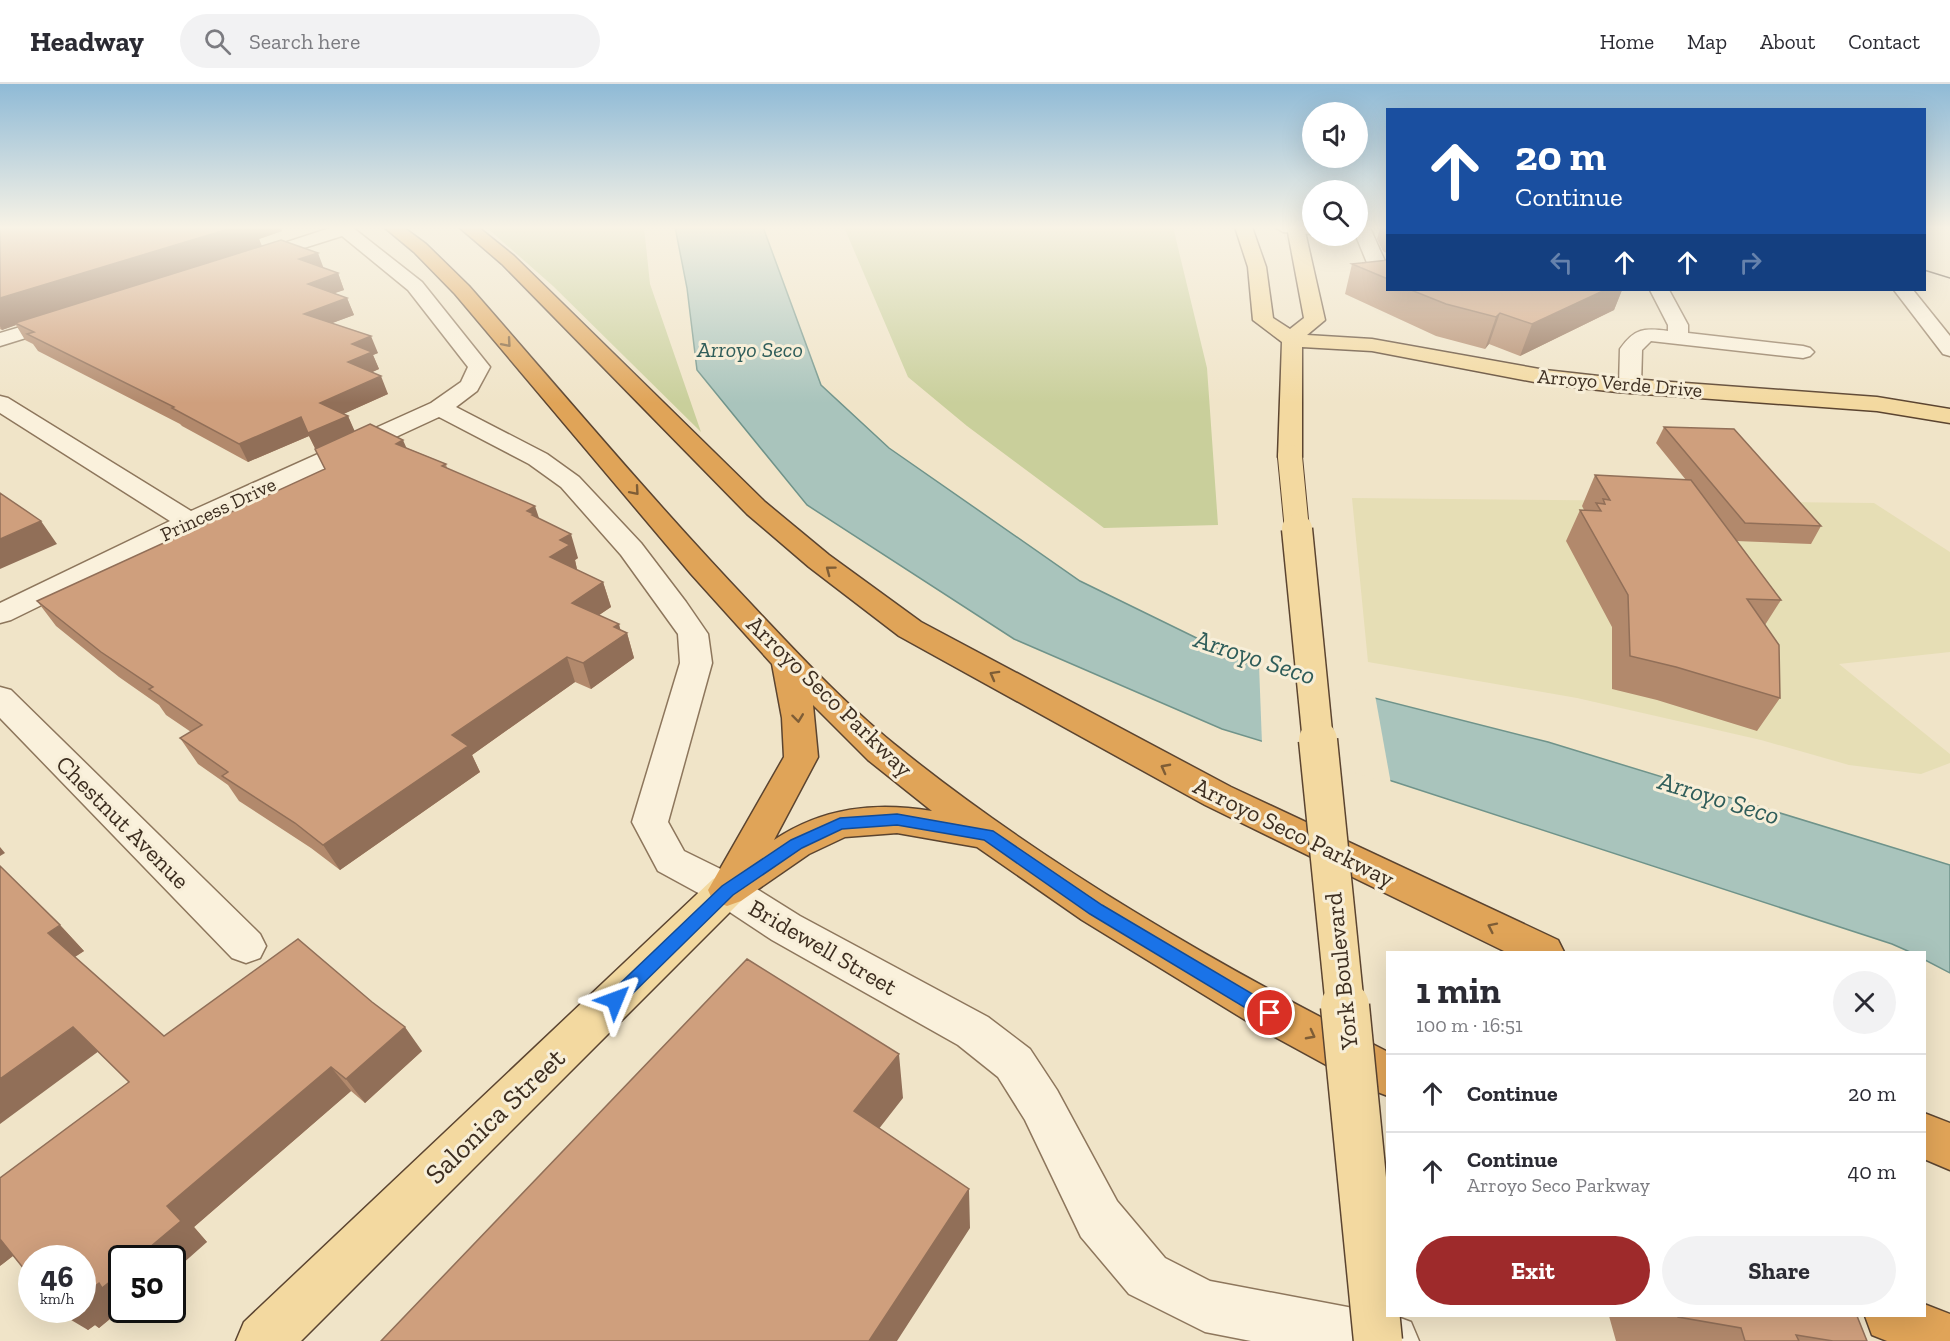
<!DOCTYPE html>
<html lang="en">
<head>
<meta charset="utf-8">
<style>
  :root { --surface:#fff; --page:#f2f2f3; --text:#2b2b33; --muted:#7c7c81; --line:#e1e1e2; --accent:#9e2a2b }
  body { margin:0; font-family:"Zilla Slab",serif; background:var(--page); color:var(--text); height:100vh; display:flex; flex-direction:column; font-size:22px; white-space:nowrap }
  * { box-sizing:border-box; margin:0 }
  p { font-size:20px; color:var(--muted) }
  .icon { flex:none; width:33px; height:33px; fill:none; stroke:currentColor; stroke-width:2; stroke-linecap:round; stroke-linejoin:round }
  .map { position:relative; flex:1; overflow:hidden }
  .side { position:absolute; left:1386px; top:867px; width:540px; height:366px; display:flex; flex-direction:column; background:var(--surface); border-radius:0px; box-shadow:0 6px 24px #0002 }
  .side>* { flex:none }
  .top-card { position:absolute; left:1386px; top:24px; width:540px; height:183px; border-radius:0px; box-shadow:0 6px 24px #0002; background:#1a4fa0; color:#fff; overflow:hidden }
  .fabs { position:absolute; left:1302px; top:18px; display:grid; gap:12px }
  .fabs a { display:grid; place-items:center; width:66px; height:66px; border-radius:50%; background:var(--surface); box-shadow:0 6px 24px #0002; font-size:30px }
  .speed { position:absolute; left:18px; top:1161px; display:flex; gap:12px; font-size:30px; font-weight:700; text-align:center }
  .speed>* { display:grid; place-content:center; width:78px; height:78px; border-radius:50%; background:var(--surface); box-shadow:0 6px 24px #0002; line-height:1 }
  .speed small { font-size:15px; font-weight:400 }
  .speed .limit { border:3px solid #111; border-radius:9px; background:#fff; color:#111 }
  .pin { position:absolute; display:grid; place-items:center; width:51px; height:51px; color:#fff; margin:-26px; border:3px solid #fff; border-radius:50%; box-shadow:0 2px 6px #0007 }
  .me { position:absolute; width:66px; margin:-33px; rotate:46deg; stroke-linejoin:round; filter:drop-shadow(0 0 4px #0008) }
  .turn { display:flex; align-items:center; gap:21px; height:126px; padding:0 30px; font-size:27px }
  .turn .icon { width:78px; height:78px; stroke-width:2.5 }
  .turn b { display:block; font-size:42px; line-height:51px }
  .lanes { display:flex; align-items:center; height:57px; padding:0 30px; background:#0003; justify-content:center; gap:30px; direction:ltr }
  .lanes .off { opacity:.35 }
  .round { display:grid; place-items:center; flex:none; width:63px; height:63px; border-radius:32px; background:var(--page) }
  .headline { display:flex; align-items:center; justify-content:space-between; height:102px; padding:0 30px }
  h1 { font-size:36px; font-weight:700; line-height:45px }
  .cta { display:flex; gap:12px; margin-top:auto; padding:12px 30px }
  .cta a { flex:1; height:69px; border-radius:36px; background:var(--accent); color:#fff; font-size:24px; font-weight:700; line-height:69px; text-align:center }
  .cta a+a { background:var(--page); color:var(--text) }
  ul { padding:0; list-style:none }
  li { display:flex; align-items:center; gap:18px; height:78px; padding:0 30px; border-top:2px solid var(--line) }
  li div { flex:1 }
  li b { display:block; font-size:22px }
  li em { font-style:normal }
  header { display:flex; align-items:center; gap:36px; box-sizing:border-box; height:84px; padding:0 30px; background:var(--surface); border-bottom:2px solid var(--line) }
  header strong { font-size:28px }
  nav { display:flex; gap:33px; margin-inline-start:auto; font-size:21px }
  .search { width:420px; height:54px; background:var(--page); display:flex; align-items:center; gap:15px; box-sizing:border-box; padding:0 21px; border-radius:33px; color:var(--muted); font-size:22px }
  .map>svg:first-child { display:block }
</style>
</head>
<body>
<header>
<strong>Headway</strong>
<div class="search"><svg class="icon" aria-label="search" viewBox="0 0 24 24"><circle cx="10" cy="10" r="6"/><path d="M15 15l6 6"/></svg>Search here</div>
<nav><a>Home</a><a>Map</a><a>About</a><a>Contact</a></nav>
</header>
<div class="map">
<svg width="1950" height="1257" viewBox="0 0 1950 1257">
  <rect width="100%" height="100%" fill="#f0e4c8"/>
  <path fill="#e6deb5" d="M1352,414L1874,419L1950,468V568L1839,580L1950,670V679L1921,690L1849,681L1761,656L1577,614L1368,578Z"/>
  <path fill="#c9cf9b" d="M486,143H644L650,200L701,348L553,202Z
    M844,143H1173L1207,284L1218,441L1104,444L967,342L908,293Z"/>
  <path fill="#a9c4bc" stroke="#6f938a" stroke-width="1.5" d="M675,143H763L821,301L889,364L1080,497L1260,585L1548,658L1950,781V889L1925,876L1924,868H1910L1892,860L1395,698L1222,645L1014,555L807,421L697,286L687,204Z"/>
  <path fill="#f0e4c8" d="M1259,581L1375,611L1391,700L1262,660Z"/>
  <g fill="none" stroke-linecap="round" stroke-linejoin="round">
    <defs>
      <path id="minor" d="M333,143H352L422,198L490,283L477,307L456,323L547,370L579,393L641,459L686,518L708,550L712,579L668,738L684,767L741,795L800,832L988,933L1030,965L1057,1006L1117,1117L1165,1174L1210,1197L1395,1232L1411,1238L1419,1257H1251L1205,1248L1129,1210L1081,1153L1025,1036L998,993L958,961L772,856L713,817L658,787L632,738L680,579L678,550L621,471L561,403L529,380L439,333L199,444L11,536L0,539V519L170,437L0,329V312L8,314L191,427L431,319L461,298L468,283L408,206L342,152L253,180L247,179L244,175L247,171Z
        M1275,143H1312V150L1283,148Z
        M1358,143H1369L1371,146L1388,184L1386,190H1372L1370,186L1356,152Z
        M1650,206H1669L1688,241V249L1803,262L1810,264L1814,268L1810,272L1803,274L1651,257L1642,266L1641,302L1638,307L1630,309L1622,307L1619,302L1620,265C1635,244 1644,244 1668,247V241Z
        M1894,206H1913L1950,252V272L1943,270Z
        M64,230L71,232L74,236L71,240L0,262V249Z
        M0,603L11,606L260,850L266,862L260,874L246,879L232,874L0,634Z"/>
      <path id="major" d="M1235,143H1252L1266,183L1273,234L1290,245L1304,234L1287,143H1304L1325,236L1307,251L1372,255L1545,286L1617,294L1877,313L1950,325V339L1877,327L1617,308L1545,300L1372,267L1302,263V373L1299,378L1290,380L1281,378L1278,373L1282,258L1253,236L1248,183Z
        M727,790L741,795L746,806L741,817L301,1257H236L244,1238L713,795Z"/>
      <path id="highway" d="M384,143H403L426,160L469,202C562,308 653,417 751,520C795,567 844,619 894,660C1045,782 1215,880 1388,968V1012L1372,1006L1255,942L1082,836L977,763L897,749L845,753L809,770L741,817L727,822L713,817L708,806L784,673L782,634L772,580L691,490L455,210L414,168ZM813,621L868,676L932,727C875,718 824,723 774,756L818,673Z
        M459,143H478L514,172L765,418L829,471L921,538L1231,703L1558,856L1564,868H1506L1205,721L899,552L809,483L747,430L502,180Z
        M1924,1029L1950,1039V1086L1924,1075Z
        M1924,1220L1950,1230V1257H1887L1872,1251L1865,1232H1924Z"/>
    </defs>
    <use href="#minor" stroke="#8d765c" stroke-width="3"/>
    <use href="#major" stroke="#5b4430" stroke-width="3"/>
    <use href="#highway" stroke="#5b4430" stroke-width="3"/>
    <use href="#minor" fill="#faf1dc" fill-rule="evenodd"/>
    <use href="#major" fill="#f3d9a0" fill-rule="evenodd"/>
    <use href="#highway" fill="#e0a458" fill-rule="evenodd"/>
    <path stroke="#3d2e20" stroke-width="1.5" d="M1924,186L1950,194"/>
    <defs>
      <path id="major-bridge-far3" d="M1290,373L1297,446"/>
      <path id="major-bridge-far2" d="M1297,445L1318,658"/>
      <path id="major-bridge-far1" d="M1318,656L1345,923"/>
      <path id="major-bridge" d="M1345,922L1378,1257"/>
    </defs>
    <use href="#major-bridge-far3" stroke="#5b4430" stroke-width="26" stroke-linecap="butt"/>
    <use href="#major-bridge-far2" stroke="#5b4430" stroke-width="33" stroke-linecap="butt"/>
    <use href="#major-bridge-far1" stroke="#5b4430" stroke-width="41" stroke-linecap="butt"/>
    <use href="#major-bridge" stroke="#5b4430" stroke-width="51" stroke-linecap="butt"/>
    <use href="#major-bridge-far3" stroke="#f3d9a0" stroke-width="24"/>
    <use href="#major-bridge-far2" stroke="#f3d9a0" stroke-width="30"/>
    <use href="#major-bridge-far1" stroke="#f3d9a0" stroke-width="38"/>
    <use href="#major-bridge" stroke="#f3d9a0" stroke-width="48"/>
  </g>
  <path fill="#b2896c" d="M0,143H280L282,147L259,155L262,162L338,189L344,206L334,209L347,214L354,231L332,239L378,269L373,271L379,285L372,288L388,310L343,330L348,332L354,347L407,364L446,380L447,384L539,435L578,474L575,476L577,486L603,498L611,523L599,531L620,546L627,549L634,574L591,605L575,598L472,671L480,688L340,786L311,764L239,717L228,701L198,680L180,654L191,648L166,631L159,621L119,593L56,542L37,517L325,385L309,352L248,378L182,342L180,340L38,267L33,260L25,256L16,241L2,246L0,245Z
    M1380,143H1388V170L1383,167L1377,155Z
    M1388,176V206H1622L1614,226L1520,272L1489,260L1485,265L1436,252L1345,210L1352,180Z
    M1664,343L1821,442L1811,460L1736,457L1781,516L1765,541L1780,614L1757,647L1657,616L1612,605V543L1566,457L1580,426H1584L1582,422L1595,391L1686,396L1656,359Z
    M60,841L84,867L75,873L164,952L422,967L365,1019L351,1007L194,1143L207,1158L122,1174V1225L99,1244L95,1241L88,1246L13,1172L0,1182L129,998Z
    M1609,1232H1857L1867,1257H1616Z"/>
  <path fill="#916f58" d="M235,143H280L282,147L259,155L262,163L15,239L16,241L2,246L0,242V214Z
    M318,169L324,185L299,175Z
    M338,189L344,206L315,216L308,200Z
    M1605,206H1622L1614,226L1520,272L1532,240Z
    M347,214L354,231L311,247L304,230Z
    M1500,229L1489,260L1485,265L1496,233Z
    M371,252L378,269L373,271L379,285L355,296L348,278L352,260Z
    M381,292L388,310L328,337L320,319Z
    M348,332L356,350L317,368L309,352L248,378L239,360L301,333Z
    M403,356L413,379L396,360Z
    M535,422L543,446L527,427Z
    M41,437L57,460L0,485V455Z
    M571,450L578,474L575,476L577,485L557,498L550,473L560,456Z
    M603,498L611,523L580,544L572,519Z
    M619,540L622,552L627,549L634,574L591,605L583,579L614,543Z
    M567,573L575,598L472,671L480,688L340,786L323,761L452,651Z
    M0,763L5,769L0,772Z
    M60,841L84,867L73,874L48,849Z
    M73,943L99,967L0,1040V995Z
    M405,943L422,967L365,1019L346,995Z
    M899,970L903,1014L860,1069L854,1027Z
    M331,983L351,1007L194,1143L207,1158L172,1189V1174H137L167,1122Z
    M969,1105L970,1144L897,1257H869Z
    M0,1149L23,1164L0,1182Z
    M122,1188V1225L99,1244L95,1241L88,1246L56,1227L57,1226H82V1212L99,1199Z"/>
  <path fill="#cf9f7d" stroke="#916f58" stroke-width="1.5" d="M0,143H235L0,214Z
    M281,156L318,169L299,175L338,189L308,200L347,214L304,230L371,252L352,260L372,268L348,278L381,292L320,319L348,332L308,349L301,333L239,360L172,324L174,323L27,250L34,248L15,239Z
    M1388,176V195L1352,180Z
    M1411,206H1605L1532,240L1500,229L1496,233L1446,220Z
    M370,340L403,356L396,360L446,380L442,382L535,422L527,427L534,430L532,431L571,450L560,456L570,461L550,473L603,498L572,519L619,540L614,543L627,549L583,579L567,573L452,651L468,662L323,761L295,739L222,692L228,688L180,654L202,641L149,605L153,603L101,568L37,517L325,385L315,365Z
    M1664,343L1734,345L1821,442L1745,439Z
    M1595,391L1691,396L1781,516L1747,515L1779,561L1780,614L1676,583L1630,572L1628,511L1580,426L1601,427L1596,419L1605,420L1603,415L1610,416Z
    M0,409L41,437L0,455Z
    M0,782L60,841L48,849L164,952L298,855L372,918L405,943L346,995L331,983L167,1122L181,1137L137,1174H122V1188L102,1204L99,1199L82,1212V1174H32V1195L0,1155V1094L129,998L73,943L0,995Z
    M747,875L899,970L854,1027L969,1105L869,1257H381Z
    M1678,1232H1857L1867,1257H1833L1796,1251L1799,1257H1745L1741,1244L1678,1233Z"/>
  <defs><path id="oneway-chevron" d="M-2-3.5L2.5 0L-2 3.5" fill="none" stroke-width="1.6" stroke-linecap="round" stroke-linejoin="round" transform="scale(1.5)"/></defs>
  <g stroke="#7e5d36">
    <use href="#oneway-chevron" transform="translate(507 259) rotate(49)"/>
    <use href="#oneway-chevron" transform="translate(635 407) rotate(49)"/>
    <use href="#oneway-chevron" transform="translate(830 486) rotate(-143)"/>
    <use href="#oneway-chevron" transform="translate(994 591) rotate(-151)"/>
    <use href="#oneway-chevron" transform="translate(798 634) rotate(83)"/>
    <use href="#oneway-chevron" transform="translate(1165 684) rotate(-152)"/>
    <use href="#oneway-chevron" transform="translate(1492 843) rotate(-154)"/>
    <use href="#oneway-chevron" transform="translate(1311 951) rotate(28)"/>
  </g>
  <linearGradient id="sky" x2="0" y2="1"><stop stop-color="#8fbad6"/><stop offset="0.45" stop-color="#f8f3e6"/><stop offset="1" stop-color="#f8f3e6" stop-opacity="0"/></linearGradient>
  <rect width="1950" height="319" fill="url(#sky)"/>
  <path fill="#1a73e8" stroke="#114b97" stroke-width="1.5" d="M897,730L993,747L1102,821L1276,924L1279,929L1276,935L1270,937L1264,935L1090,830L984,756L897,741L842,745L802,764L733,811L621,921L615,924L609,921L606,916L609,910L722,802L791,756L840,734Z"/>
  <g text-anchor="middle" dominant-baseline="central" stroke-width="6" stroke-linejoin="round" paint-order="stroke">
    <g font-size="20" fill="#3d2e20" stroke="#f7eed8">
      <text transform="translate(1620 299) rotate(5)">Arroyo Verde Drive</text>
      <text transform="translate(218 425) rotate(-25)">Princess Drive</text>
    </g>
    <g font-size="22" font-style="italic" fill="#2f5d5a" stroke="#f7eed8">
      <text x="750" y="265">Arroyo Seco</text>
    </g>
    <g font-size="24" fill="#3d2e20" stroke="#f7eed8">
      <text transform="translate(830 612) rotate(44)">Arroyo Seco Parkway</text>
      <text transform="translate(123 738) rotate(45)">Chestnut Avenue</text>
      <text transform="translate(1294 748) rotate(26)">Arroyo Seco Parkway</text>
      <text transform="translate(823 863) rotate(30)">Bridewell Street</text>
      <text transform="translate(1341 887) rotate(-96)">York Boulevard</text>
    </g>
    <g font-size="26" font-style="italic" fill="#2f5d5a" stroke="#f7eed8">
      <text transform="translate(1255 573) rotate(18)">Arroyo Seco</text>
      <text transform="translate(1719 714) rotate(17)">Arroyo Seco</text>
    </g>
    <g font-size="28" fill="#3d2e20" stroke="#f7eed8">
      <text transform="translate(495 1032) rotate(-44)">Salonica Street</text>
    </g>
  </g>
</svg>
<div class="fabs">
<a><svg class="icon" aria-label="sound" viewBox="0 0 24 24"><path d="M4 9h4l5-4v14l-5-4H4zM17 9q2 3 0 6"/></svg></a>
<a><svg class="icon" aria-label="search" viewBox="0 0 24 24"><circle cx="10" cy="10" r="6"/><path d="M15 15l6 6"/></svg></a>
</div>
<div class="speed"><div>46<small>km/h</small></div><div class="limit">50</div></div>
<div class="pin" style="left:1270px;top:929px;background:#d93025"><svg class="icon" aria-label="arrive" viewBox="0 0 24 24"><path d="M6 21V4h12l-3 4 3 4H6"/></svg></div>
<svg class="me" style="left:615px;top:916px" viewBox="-20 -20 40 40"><path d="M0-17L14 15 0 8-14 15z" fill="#1a73e8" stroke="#fff" stroke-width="4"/></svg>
<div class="top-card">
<div class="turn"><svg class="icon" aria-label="ahead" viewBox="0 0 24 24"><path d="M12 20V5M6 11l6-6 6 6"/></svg><div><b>20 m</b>Continue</div></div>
<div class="lanes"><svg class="icon off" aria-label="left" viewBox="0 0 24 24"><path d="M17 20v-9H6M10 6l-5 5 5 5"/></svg><svg class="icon" aria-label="ahead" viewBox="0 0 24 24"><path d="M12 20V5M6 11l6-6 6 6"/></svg><svg class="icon" aria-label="ahead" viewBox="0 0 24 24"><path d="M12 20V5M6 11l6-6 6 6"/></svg><svg class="icon off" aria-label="right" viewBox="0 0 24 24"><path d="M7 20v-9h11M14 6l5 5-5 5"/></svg></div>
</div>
<section class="side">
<div class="headline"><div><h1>1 min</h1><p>100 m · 16:51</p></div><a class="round"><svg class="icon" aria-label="close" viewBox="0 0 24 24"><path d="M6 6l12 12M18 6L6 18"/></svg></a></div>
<ul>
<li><svg class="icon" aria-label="ahead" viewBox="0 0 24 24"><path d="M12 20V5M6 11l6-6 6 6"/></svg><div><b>Continue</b></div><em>20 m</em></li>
<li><svg class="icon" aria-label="ahead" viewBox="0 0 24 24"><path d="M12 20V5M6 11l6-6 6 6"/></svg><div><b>Continue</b><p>Arroyo Seco Parkway</p></div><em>40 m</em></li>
</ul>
<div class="cta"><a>Exit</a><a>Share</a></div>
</section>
</div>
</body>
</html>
